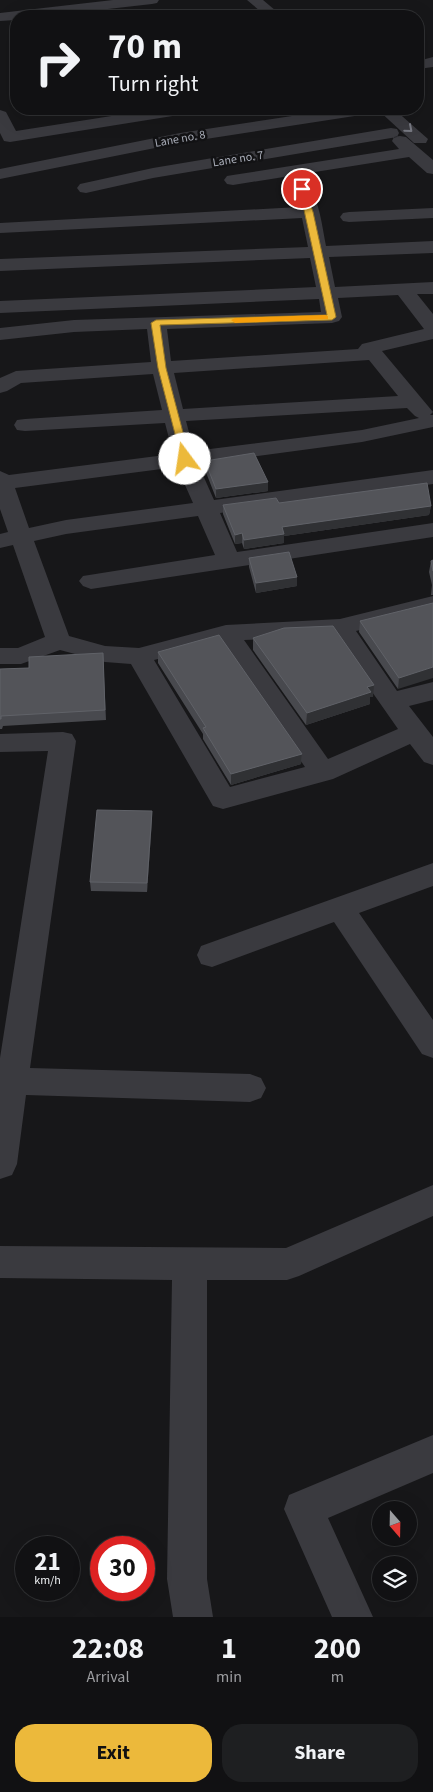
<!DOCTYPE html>
<html lang="en">
<head>
<meta charset="utf-8">
<style>
  :root { --surface:#111113; --page:#1e1f21; --text:#f1f3f6; --muted:#9c9da0; --line:#303133; --accent:#ecb93b }
  body { margin:0; font-family:"Source Sans 3",sans-serif; background:var(--page); color:var(--text); height:100vh; display:flex; flex-direction:column; font-size:19px; white-space:nowrap }
  * { box-sizing:border-box; margin:0 }
  p { font-size:16px; color:var(--muted) }
  .icon { flex:none; width:28px; height:28px; fill:none; stroke:currentColor; stroke-width:2; stroke-linecap:round; stroke-linejoin:round }
  .map { position:relative; height:1617px; overflow:hidden }
  .side { display:flex; flex-direction:column; background:var(--surface); flex:1 }
  .side>* { flex:none }
  .guide { position:absolute; left:10px; top:10px; width:414px; height:105px; border-radius:20px; box-shadow:0 5px 20px #0002,0 0 0 1px var(--line); background:#111113; color:var(--text); overflow:hidden }
  .needle { width:32px; rotate:160deg }
  .tools { position:absolute; left:372px; top:1501px; display:grid; gap:10px }
  .tools a { display:grid; place-items:center; width:45px; height:45px; border-radius:50%; background:var(--surface); box-shadow:0 5px 20px #0002,0 0 0 1px var(--line); font-size:25px }
  .speed { position:absolute; left:15px; top:1536px; display:flex; gap:10px; font-size:25px; font-weight:700; text-align:center }
  .speed>* { display:grid; place-content:center; width:65px; height:65px; border-radius:50%; background:var(--surface); box-shadow:0 5px 20px #0002,0 0 0 1px var(--line); line-height:1 }
  .speed small { font-size:12px; font-weight:400 }
  .speed .limit { border:8px solid #d22; background:#fff; color:#111 }
  .pin { position:absolute; display:grid; place-items:center; width:42px; height:42px; color:#fff; margin:-21px; border:2px solid #fff; border-radius:50%; box-shadow:0 1px 5px #0007 }
  .me { position:absolute; width:55px; margin:-28px; rotate:346deg; stroke-linejoin:round; filter:drop-shadow(0 0 4px #0008) }
  .turn { display:flex; align-items:center; gap:18px; height:105px; padding:0 15px; font-size:22px }
  .turn .icon { width:65px; height:65px; stroke-width:2.5 }
  .turn b { display:block; font-size:35px; line-height:42px }
  .eta { display:flex; justify-content:space-evenly; align-items:center; height:85px; text-align:center }
  .eta b { font-size:30px; font-weight:700; line-height:35px }
  .action { display:flex; gap:10px; margin-top:auto; padding:10px 15px }
  .action a { flex:1; height:58px; border-radius:20px; background:var(--accent); color:#111; font-size:20px; font-weight:700; line-height:58px; text-align:center }
  .action a+a { background:var(--page); color:var(--text) }
  .map>svg:first-child { display:block }
</style>
</head>
<body>
<div class="map">
<svg width="433" height="1617" viewBox="0 0 433 1617">
  <rect width="100%" height="100%" fill="#171719"/>
  <g fill="none" stroke-linecap="round" stroke-linejoin="round">
    <path fill="#3a3a3f" fill-rule="evenodd" d="M113,0H159L157,3L152,4L46,16H16V20L0,21V13Z
      M247,0H263L282,16H266Z
      M433,57V67L418,69V61Z
      M156,109H193L191,112L185,114L10,142L4,141L0,133V110L6,112L16,131Z
      M338,109L369,110L367,113L361,115L180,143L0,179V169L180,133Z
      M377,109H394L428,139L426,143H414Z
      M391,128L397,129L399,133L397,137L153,178L86,193L80,192L77,188L80,184L153,168Z
      M400,136L406,137L433,160V174L427,173L409,157L233,185L227,184L224,180L227,176L233,175L399,149L392,141L394,137Z
      M302,184L308,185C320,202 322,226 326,246L433,241V253L329,257L335,287L433,282V294H417L433,314V339L382,351L433,412L430,415H433V427L362,442L198,464L214,500L433,470V484L220,513L237,552L433,523V537L91,589L83,586L79,581L83,576L215,555L198,516L66,534L34,541L69,636L105,646L139,648L226,625L340,619L433,596V612L356,631L397,691L433,682V700L409,706L433,737V765L424,762L410,744L333,779L223,809L213,806L131,664L105,662L60,650L21,664H0V648H18L45,637L13,545L0,548V534L8,532L0,509V471L9,475L173,454L165,423L25,431L17,430L14,425L17,420L25,419L162,410L153,374L21,383L7,391L0,393V378L16,371L151,362L147,329L74,332L0,340V328L74,320L321,312L319,299L0,313V301L316,287L310,258L0,271V259L308,247L302,218L0,233V223L299,207L293,189L296,185ZM398,295L424,329L362,344L358,349L171,361L167,329L332,323L339,321L342,317L338,298ZM369,360L398,396L183,409L174,373ZM407,408L415,416L419,418L362,430L194,451L186,421ZM177,467L193,503L66,520L29,528L15,488ZM333,636L398,729L328,759L244,640ZM220,643L305,767L230,787L154,660Z
      M433,208V218L349,222L343,221L340,217L343,213L349,212Z
      M63,732L72,734L76,741L30,1068L250,1074L261,1078L266,1088L261,1098L250,1102L26,1095L17,1164L12,1175L0,1179V1058L48,751L0,752V734Z
      M433,863V886L359,913L433,1020V1058L422,1054L334,922L212,967L201,964L197,955L201,946Z
      M433,1185V1216L299,1276L287,1280H207V1579L213,1617H173L167,1579L172,1280L0,1278V1246L286,1248Z
      M433,1435V1473L328,1518L373,1617H332L284,1509L289,1495Z"/>
  </g>
  <path fill="#48494e" d="M205,461L268,482V491L216,498L205,470Z
    M279,503L431,506L429,515L284,536V543L244,549L242,543L235,544L223,514V505Z
    M249,558L297,577V586L256,593L249,567Z
    M433,560V595H431L432,585L429,572L431,561Z
    M433,603L398,689L359,632L360,621Z
    M253,638L373,697H370V704L306,725L253,650Z
    M158,652L302,754L301,764L231,785L203,739V734L158,663Z
    M103,653L106,720L3,726L2,729H0V669L29,668Z
    M152,811V820L147,892L91,891L90,882Z"/>
  <path fill="#303134" d="M268,482V491L216,498V489Z
    M431,506L429,515L284,536V543L244,549V540L282,527Z
    M242,533V543L235,544V535Z
    M297,577V586L256,593V583Z
    M433,667V678L398,689L399,678Z
    M374,685L373,697H370V704L306,725L307,713L367,687Z
    M302,754L301,764L231,785V774Z
    M152,811V820L147,892V883Z"/>
  <path fill="#535459" stroke="#606268" d="M254,453L268,482L216,489L205,461Z
    M427,483L431,506L282,527L284,534L244,540L242,533L235,535L223,505L276,498L279,503Z
    M289,552L297,577L256,583L249,558Z
    M433,560V571L431,561Z
    M433,603V667L399,678L360,621Z
    M333,626L374,685L367,687L371,692L307,713L253,638L284,628Z
    M219,635L302,754L231,774L203,728L206,727L158,652Z
    M103,653L105,710L1,716V719H0V669L29,668V657Z
    M97,810L152,811L147,883L90,882Z"/>
  <defs><path id="oneway-chevron" d="M-2-3.5L2.5 0L-2 3.5" fill="none" stroke-width="1.6" stroke-linecap="round" stroke-linejoin="round" transform="scale(1.25)"/></defs>
  <use stroke="#777982" href="#oneway-chevron" transform="translate(409 129) rotate(41)"/>
  <path fill="#ecb93b" stroke="#997826" d="M299,187L305,189L313,212L336,317L332,320L160,325L166,368L190,459L189,461H182L158,368L151,323L156,320L327,315Z"/>
  <path fill="#f59e0b" d="M325,315L328,316V319L235,323L231,320L235,318Z"/>
  <g text-anchor="middle" dominant-baseline="central" stroke-width="5" stroke-linejoin="round" paint-order="stroke">
    <g font-size="12" fill="#a9adb8" stroke="#121214">
      <text transform="translate(180 139) rotate(-10)">Lane no. 8</text>
      <text transform="translate(238 159) rotate(-9)">Lane no. 7</text>
    </g>
  </g>
</svg>
<div class="tools">
<a><svg class="needle" viewBox="-14 -14 28 28"><path d="M0-13l5 13h-10z" fill="#e53935"/><path d="M0 13l5-13h-10z" fill="#9c9da0"/></svg></a>
<a><svg class="icon" aria-label="layers" viewBox="0 0 24 24"><path d="M12 4l9 5-9 5-9-5zM3 14l9 5 9-5"/></svg></a>
</div>
<div class="speed"><div>21<small>km/h</small></div><div class="limit">30</div></div>
<div class="pin" style="left:302px;top:189px;background:#d93025"><svg class="icon" aria-label="arrive" viewBox="0 0 24 24"><path d="M6 21V4h12l-3 4 3 4H6"/></svg></div>
<svg class="me" style="left:185px;top:459px" viewBox="-20 -20 40 40"><circle r="19" fill="#fff"/><path d="M0-13L10 11 0 6-10 11z" fill="#ecb93b"/></svg>
<div class="guide">
<div class="turn"><svg class="icon" aria-label="right" viewBox="0 0 24 24"><path d="M7 20v-9h11M14 6l5 5-5 5"/></svg><div><b>70 m</b>Turn right</div></div>
</div>
</div>
<section class="side">
<div class="eta">
<div><b>22:08</b><p>Arrival</p></div>
<div><b>1</b><p>min</p></div>
<div><b>200</b><p>m</p></div>
</div>
<div class="action"><a>Exit</a><a>Share</a></div>
</section>
</body>
</html>
